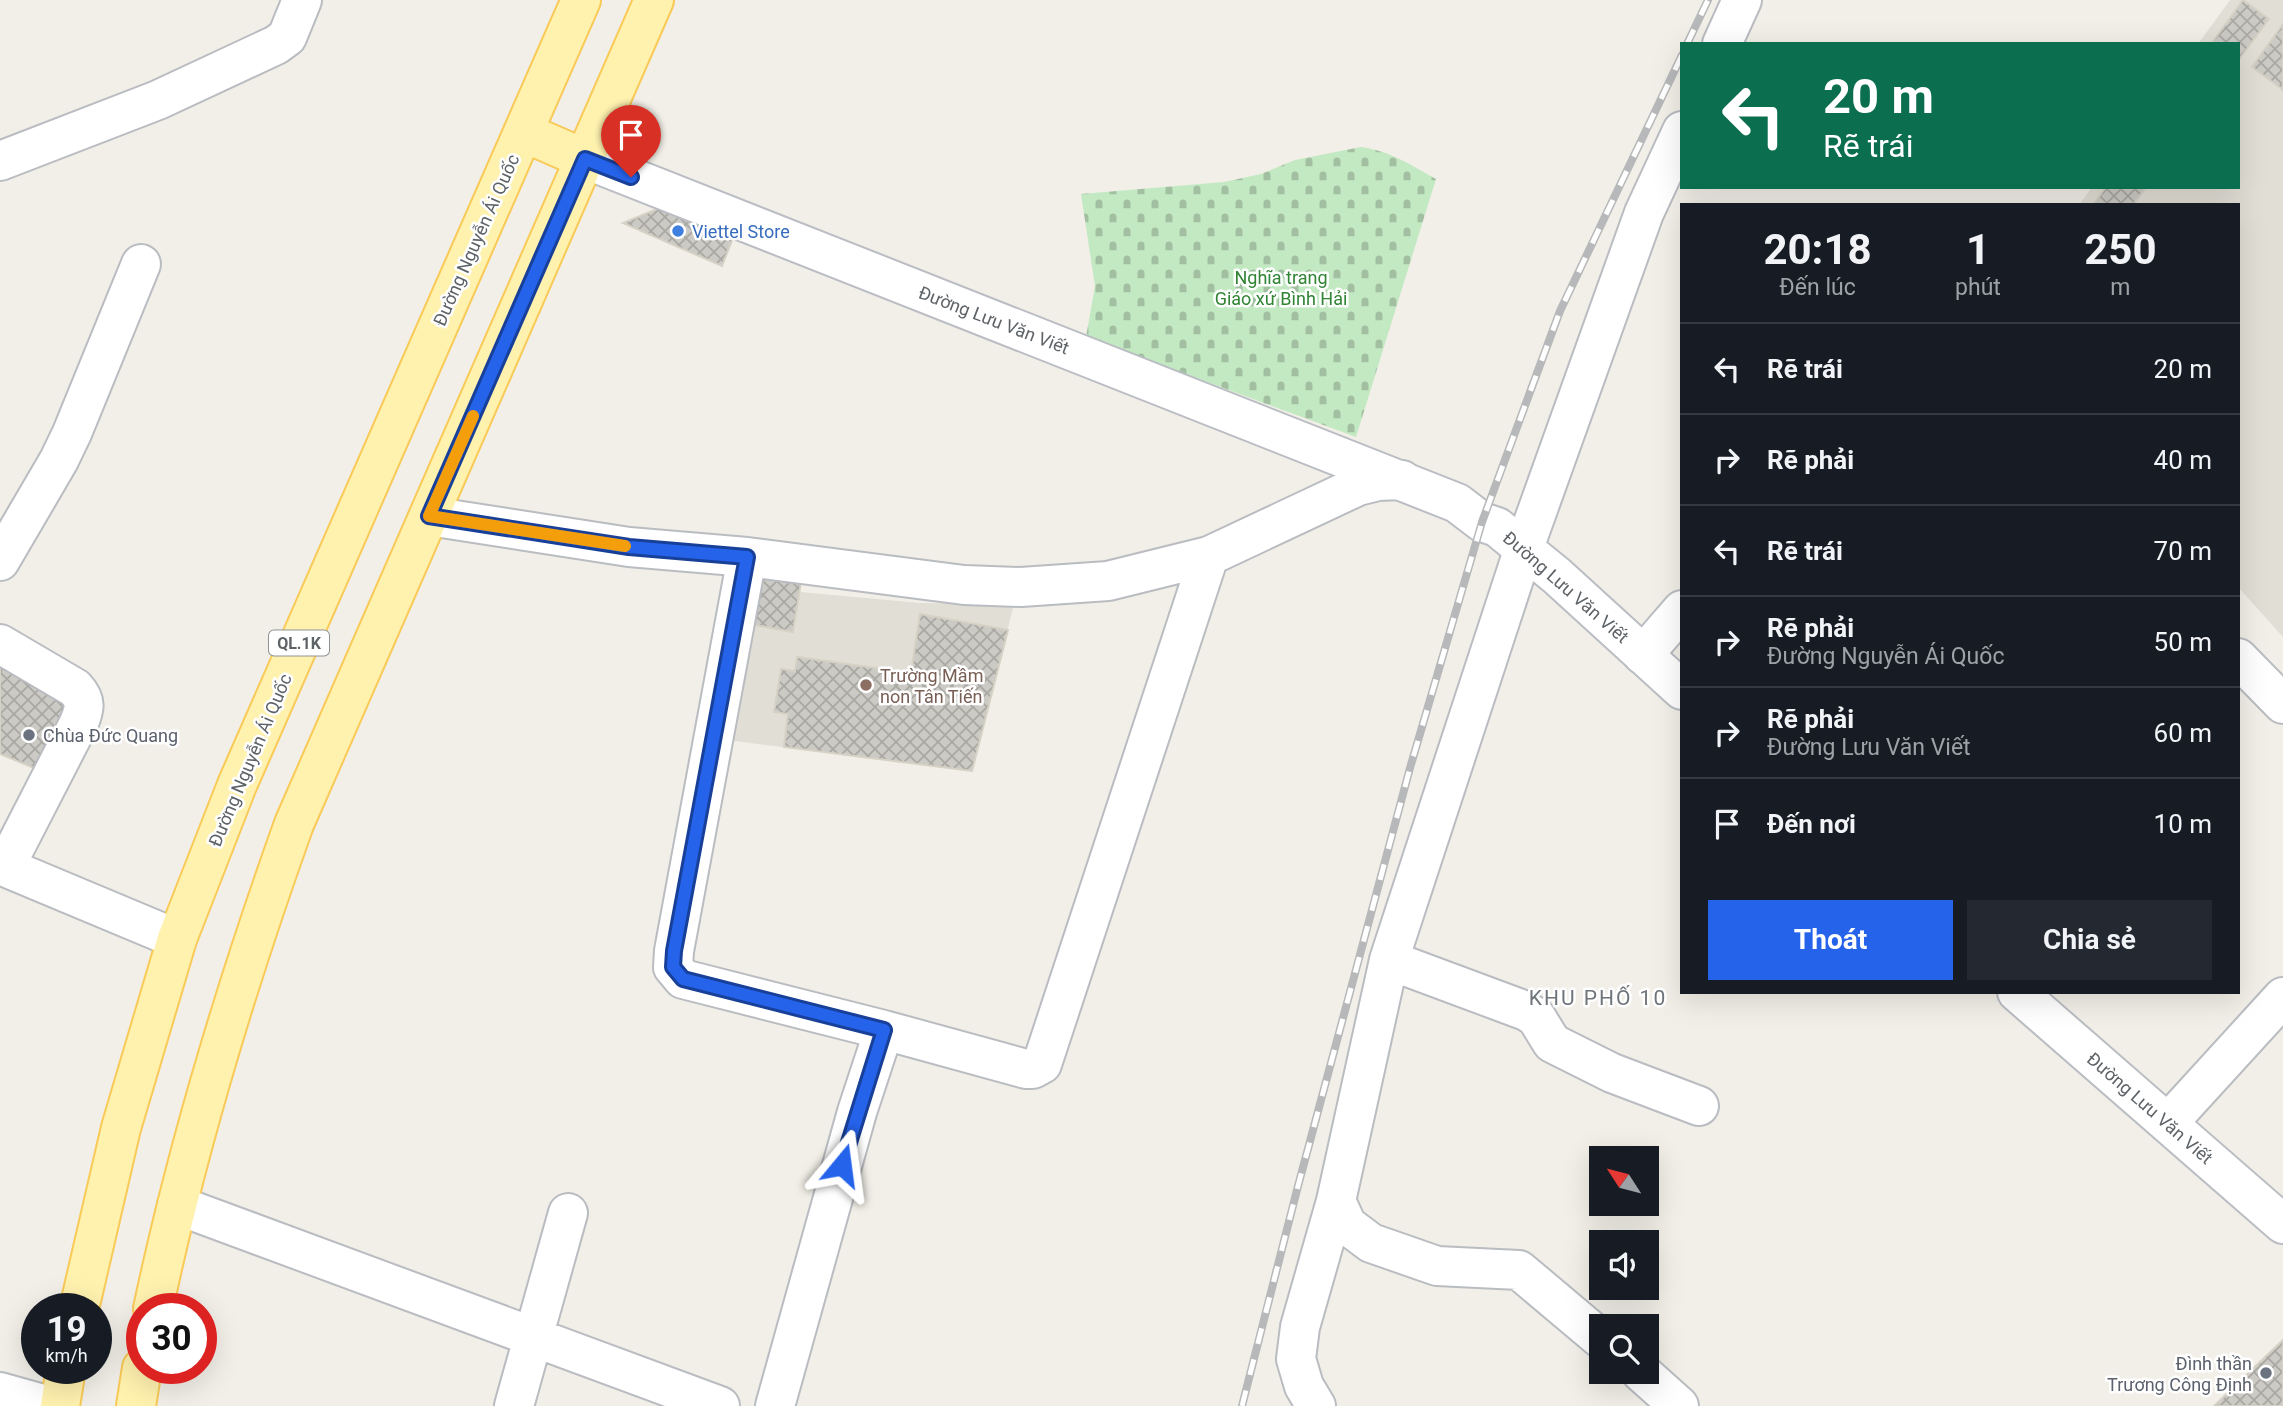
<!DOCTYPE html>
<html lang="vi">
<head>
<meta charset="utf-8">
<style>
  :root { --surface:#171b24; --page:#242831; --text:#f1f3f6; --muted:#9ea1a6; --line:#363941; --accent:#2563eb }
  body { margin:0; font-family:Roboto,sans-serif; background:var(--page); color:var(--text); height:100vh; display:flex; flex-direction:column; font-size:26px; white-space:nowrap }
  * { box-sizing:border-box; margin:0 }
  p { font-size:23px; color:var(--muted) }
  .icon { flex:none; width:38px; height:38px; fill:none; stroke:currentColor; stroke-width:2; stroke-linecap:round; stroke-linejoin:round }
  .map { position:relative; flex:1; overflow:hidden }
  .panel { position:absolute; left:1680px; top:203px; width:560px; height:791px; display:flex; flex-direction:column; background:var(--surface); border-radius:0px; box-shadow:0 7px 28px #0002 }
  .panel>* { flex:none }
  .top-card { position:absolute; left:1680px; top:42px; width:560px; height:147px; border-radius:0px; box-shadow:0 7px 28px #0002; background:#0b6e4f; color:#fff; overflow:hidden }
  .needle { width:46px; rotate:306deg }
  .buttons { position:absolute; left:1589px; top:1146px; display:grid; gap:14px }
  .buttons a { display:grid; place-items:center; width:70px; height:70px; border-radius:0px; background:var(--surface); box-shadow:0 7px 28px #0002; font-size:35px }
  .speed { position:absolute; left:21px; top:1293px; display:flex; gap:14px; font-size:35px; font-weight:700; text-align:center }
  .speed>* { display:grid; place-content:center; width:91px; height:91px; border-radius:50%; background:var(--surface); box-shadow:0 7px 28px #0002; line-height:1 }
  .speed small { font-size:18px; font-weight:400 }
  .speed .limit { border:10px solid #d22; background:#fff; color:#111 }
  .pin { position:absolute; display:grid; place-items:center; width:60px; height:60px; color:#fff; margin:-72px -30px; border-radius:50% 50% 50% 0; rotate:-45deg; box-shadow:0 0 7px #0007 }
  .pin .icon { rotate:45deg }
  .me { position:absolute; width:77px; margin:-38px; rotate:16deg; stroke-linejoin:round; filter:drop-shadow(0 0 5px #0008) }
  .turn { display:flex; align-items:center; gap:24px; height:147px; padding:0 28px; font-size:32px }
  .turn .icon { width:91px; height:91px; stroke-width:2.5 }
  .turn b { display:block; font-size:49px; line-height:60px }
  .eta { display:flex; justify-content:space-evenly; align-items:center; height:119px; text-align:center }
  .eta b { font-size:42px; font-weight:700; line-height:49px }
  .button { display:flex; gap:14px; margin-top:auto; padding:14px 28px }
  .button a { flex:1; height:80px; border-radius:0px; background:var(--accent); color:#fff; font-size:28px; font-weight:700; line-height:80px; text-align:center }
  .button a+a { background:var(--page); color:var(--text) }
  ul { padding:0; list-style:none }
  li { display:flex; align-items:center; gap:21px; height:91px; padding:0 28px; border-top:2px solid var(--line) }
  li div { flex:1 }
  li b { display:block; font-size:26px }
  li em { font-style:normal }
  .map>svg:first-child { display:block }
</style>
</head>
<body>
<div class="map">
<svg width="2283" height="1406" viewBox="0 0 2283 1406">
  <defs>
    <pattern id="cemetery-stones" width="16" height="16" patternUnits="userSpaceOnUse" patternTransform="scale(1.75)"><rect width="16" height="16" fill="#c3e9c2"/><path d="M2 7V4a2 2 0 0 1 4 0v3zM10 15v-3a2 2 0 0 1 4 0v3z" fill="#a2c0a1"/></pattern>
    <pattern id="building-cross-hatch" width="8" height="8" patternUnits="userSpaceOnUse" patternTransform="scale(1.75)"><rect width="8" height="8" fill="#cccac4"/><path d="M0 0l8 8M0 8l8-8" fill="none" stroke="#a9a8a3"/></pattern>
  </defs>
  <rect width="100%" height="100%" fill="#f1efe7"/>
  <path fill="#e1ded5" d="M2230,0H2283V637L2238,587V205H2079L2092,187H2238V44H2198Z
    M759,574L802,576L800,592L920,603L1014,604L972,771L727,740Z"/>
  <path fill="url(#cemetery-stones)" d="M1361,147C1390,151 1411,165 1436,179L1356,437L1086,337L1095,286L1081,194L1224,182L1261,174L1295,160Z"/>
  <path fill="url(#building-cross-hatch)" stroke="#d6d1c5" stroke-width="2" d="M2243,0L2269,19L2238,61V44H2211Z
    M2283,24V90L2252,67Z
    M2106,187H2146L2133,205H2093Z
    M657,209H666L733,238L722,266L623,223Z
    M759,574L802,576L793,632L749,624Z
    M920,614L1008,630L972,771L784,747L788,714L774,712L781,669L795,671L797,657L911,673Z
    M0,661L70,701L39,770L0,754Z
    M2283,1340V1406H2214Z"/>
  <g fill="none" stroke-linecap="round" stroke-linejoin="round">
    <defs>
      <path id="street" d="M1722,44L1742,0
        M0,161L158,100L276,45L287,37L302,0
        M429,516L629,547L747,557L964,585L1021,587L1108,581L1209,556L1358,486L1378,481L1402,480
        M747,557L674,951L673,967L683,979L884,1030L857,1112L775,1406
        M0,561L59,460L72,433L141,264
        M0,644L75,688C87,701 85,709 78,725L5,867L177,939
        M1643,655L1682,610
        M2238,658L2283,704
        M1389,960L1526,1011L1536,1017L1552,1043L1612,1073L1699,1106
        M884,1030L1026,1069H1033L1042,1064L1209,556
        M2168,1123L2283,997
        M177,1205L720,1406
        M1601,1339L1519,1270L1437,1266L1371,1243L1347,1225L1336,1201L1389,960L1524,548L1644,213L1682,131
        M1641,1372L1679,1406
        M0,1392L50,1406
        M514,1406L568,1213
        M1316,1406L1304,1386L1296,1359L1300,1327L1336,1201"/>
      <path id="secondary" d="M585,159L1457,503L1482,522L1497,527L1557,576L1682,690
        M2017,992L2283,1224"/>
      <path id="primary" d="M523,132L585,159
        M79,1309L121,1128L177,939L237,785L581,0
        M153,1309C188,1144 237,983 294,824L654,0
        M60,1406L66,1368
        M136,1406L142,1368"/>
    </defs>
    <use href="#street" stroke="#b9bcc1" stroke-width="42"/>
    <use href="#secondary" stroke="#babdc3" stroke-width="42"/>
    <use href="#primary" stroke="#f9ca58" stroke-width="42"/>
    <use href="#street" stroke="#fff" stroke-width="38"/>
    <use href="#secondary" stroke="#fff" stroke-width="38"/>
    <use href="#primary" stroke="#fff1ae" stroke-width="38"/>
    <defs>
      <path id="rail" d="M1687,44L1708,0
        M1242,1406L1298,1186L1410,768L1482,522L1560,311L1682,55"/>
    </defs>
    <use href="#rail" stroke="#b7b8b9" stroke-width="8"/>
    <use href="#rail" stroke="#fff" stroke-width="5" stroke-dasharray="16" stroke-linecap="butt"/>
  </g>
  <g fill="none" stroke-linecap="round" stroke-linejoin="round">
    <defs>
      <path id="route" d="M631,177L585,159L429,516L629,547L747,557L674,951L673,967L683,979L884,1030L842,1165"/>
    </defs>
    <use href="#route" stroke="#184099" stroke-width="18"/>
    <use href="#route" stroke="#2563eb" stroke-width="12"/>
    <path stroke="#f59e0b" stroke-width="12" d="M473,416L429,516L625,546"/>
  </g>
  <circle fill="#3f7fe0" stroke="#fff" stroke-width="2.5" cx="678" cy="231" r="7"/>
  <circle fill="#8d6e63" stroke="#fff" stroke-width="2.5" cx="866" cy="685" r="7"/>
  <g fill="#6b7280" stroke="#fff" stroke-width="2.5">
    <circle cx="29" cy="735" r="7"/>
    <circle cx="2266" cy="1373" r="7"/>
  </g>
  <g text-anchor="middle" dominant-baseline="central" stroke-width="5" stroke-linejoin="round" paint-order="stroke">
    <rect fill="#fff" stroke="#8e9295" stroke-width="2" x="269" y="630.5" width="60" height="25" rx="5"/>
    <g font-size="16" font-weight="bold" fill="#5e6368">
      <text x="299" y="643">QL.1K</text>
    </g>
    <g font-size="18" fill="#366cbe" stroke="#fff" text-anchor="start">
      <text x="692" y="231">Viettel Store</text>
    </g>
    <g font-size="18" fill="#5e6368" stroke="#fff">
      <text transform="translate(476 240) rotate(-66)">Đường Nguyễn Ái Quốc</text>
      <text transform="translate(994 320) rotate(21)">Đường Lưu Văn Viết</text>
      <text transform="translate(1566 587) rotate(41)">Đường Lưu Văn Viết</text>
      <text transform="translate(250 760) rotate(-67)">Đường Nguyễn Ái Quốc</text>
      <text transform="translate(2150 1108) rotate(41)">Đường Lưu Văn Viết</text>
    </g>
    <g font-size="18" fill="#308433" stroke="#fff">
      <text x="1281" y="277">Nghĩa trang<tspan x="1281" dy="21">Giáo xứ Bình Hải</tspan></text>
    </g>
    <g font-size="18" fill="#785e54" stroke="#fff" text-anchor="start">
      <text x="880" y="675">Trường Mầm<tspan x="880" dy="21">non Tân Tiến</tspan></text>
    </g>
    <g font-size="18" fill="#5b616d" stroke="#fff" text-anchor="start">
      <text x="43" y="735">Chùa Đức Quang</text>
      <text x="2252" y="1363" text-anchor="end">Đình thần<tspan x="2252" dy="21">Trương Công Định</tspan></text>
    </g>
    <g font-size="21" letter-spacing="2" fill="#6f757a" stroke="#fff">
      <text x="1598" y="998">KHU PHỐ 10</text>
    </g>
  </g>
</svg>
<div class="buttons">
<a><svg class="needle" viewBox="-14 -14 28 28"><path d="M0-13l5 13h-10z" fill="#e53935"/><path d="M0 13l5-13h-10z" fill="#9ea1a6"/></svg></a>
<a><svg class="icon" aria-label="sound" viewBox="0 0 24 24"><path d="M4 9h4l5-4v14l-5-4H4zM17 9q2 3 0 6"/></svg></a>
<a><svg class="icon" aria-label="search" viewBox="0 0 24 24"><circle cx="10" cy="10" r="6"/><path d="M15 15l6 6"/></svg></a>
</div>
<div class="speed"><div>19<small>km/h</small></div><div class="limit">30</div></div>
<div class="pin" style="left:631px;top:177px;background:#d93025"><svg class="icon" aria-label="arrive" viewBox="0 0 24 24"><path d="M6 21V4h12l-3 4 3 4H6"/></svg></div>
<svg class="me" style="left:842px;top:1165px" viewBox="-20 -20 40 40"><path d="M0-17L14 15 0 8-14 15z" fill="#2563eb" stroke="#fff" stroke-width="4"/></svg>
<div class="top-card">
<div class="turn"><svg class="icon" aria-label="left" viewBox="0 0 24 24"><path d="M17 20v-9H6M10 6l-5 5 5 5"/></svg><div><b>20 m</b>Rẽ trái</div></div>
</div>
<section class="panel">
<div class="eta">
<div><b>20:18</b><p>Đến lúc</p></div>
<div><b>1</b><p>phút</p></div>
<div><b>250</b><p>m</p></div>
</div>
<ul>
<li><svg class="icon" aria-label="left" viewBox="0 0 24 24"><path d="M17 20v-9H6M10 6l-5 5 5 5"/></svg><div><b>Rẽ trái</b></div><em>20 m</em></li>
<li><svg class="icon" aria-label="right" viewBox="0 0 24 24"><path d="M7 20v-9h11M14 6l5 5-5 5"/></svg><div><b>Rẽ phải</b></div><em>40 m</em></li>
<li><svg class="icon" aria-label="left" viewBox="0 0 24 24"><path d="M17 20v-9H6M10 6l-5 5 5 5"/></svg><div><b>Rẽ trái</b></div><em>70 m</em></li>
<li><svg class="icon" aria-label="right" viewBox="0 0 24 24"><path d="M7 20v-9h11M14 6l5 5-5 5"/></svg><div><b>Rẽ phải</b><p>Đường Nguyễn Ái Quốc</p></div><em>50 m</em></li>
<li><svg class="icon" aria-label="right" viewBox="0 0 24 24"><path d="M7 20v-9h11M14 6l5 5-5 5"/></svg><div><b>Rẽ phải</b><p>Đường Lưu Văn Viết</p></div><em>60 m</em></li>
<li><svg class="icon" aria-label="arrive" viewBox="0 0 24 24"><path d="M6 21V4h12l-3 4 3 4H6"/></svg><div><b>Đến nơi</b></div><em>10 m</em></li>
</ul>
<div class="button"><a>Thoát</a><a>Chia sẻ</a></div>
</section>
</div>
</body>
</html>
